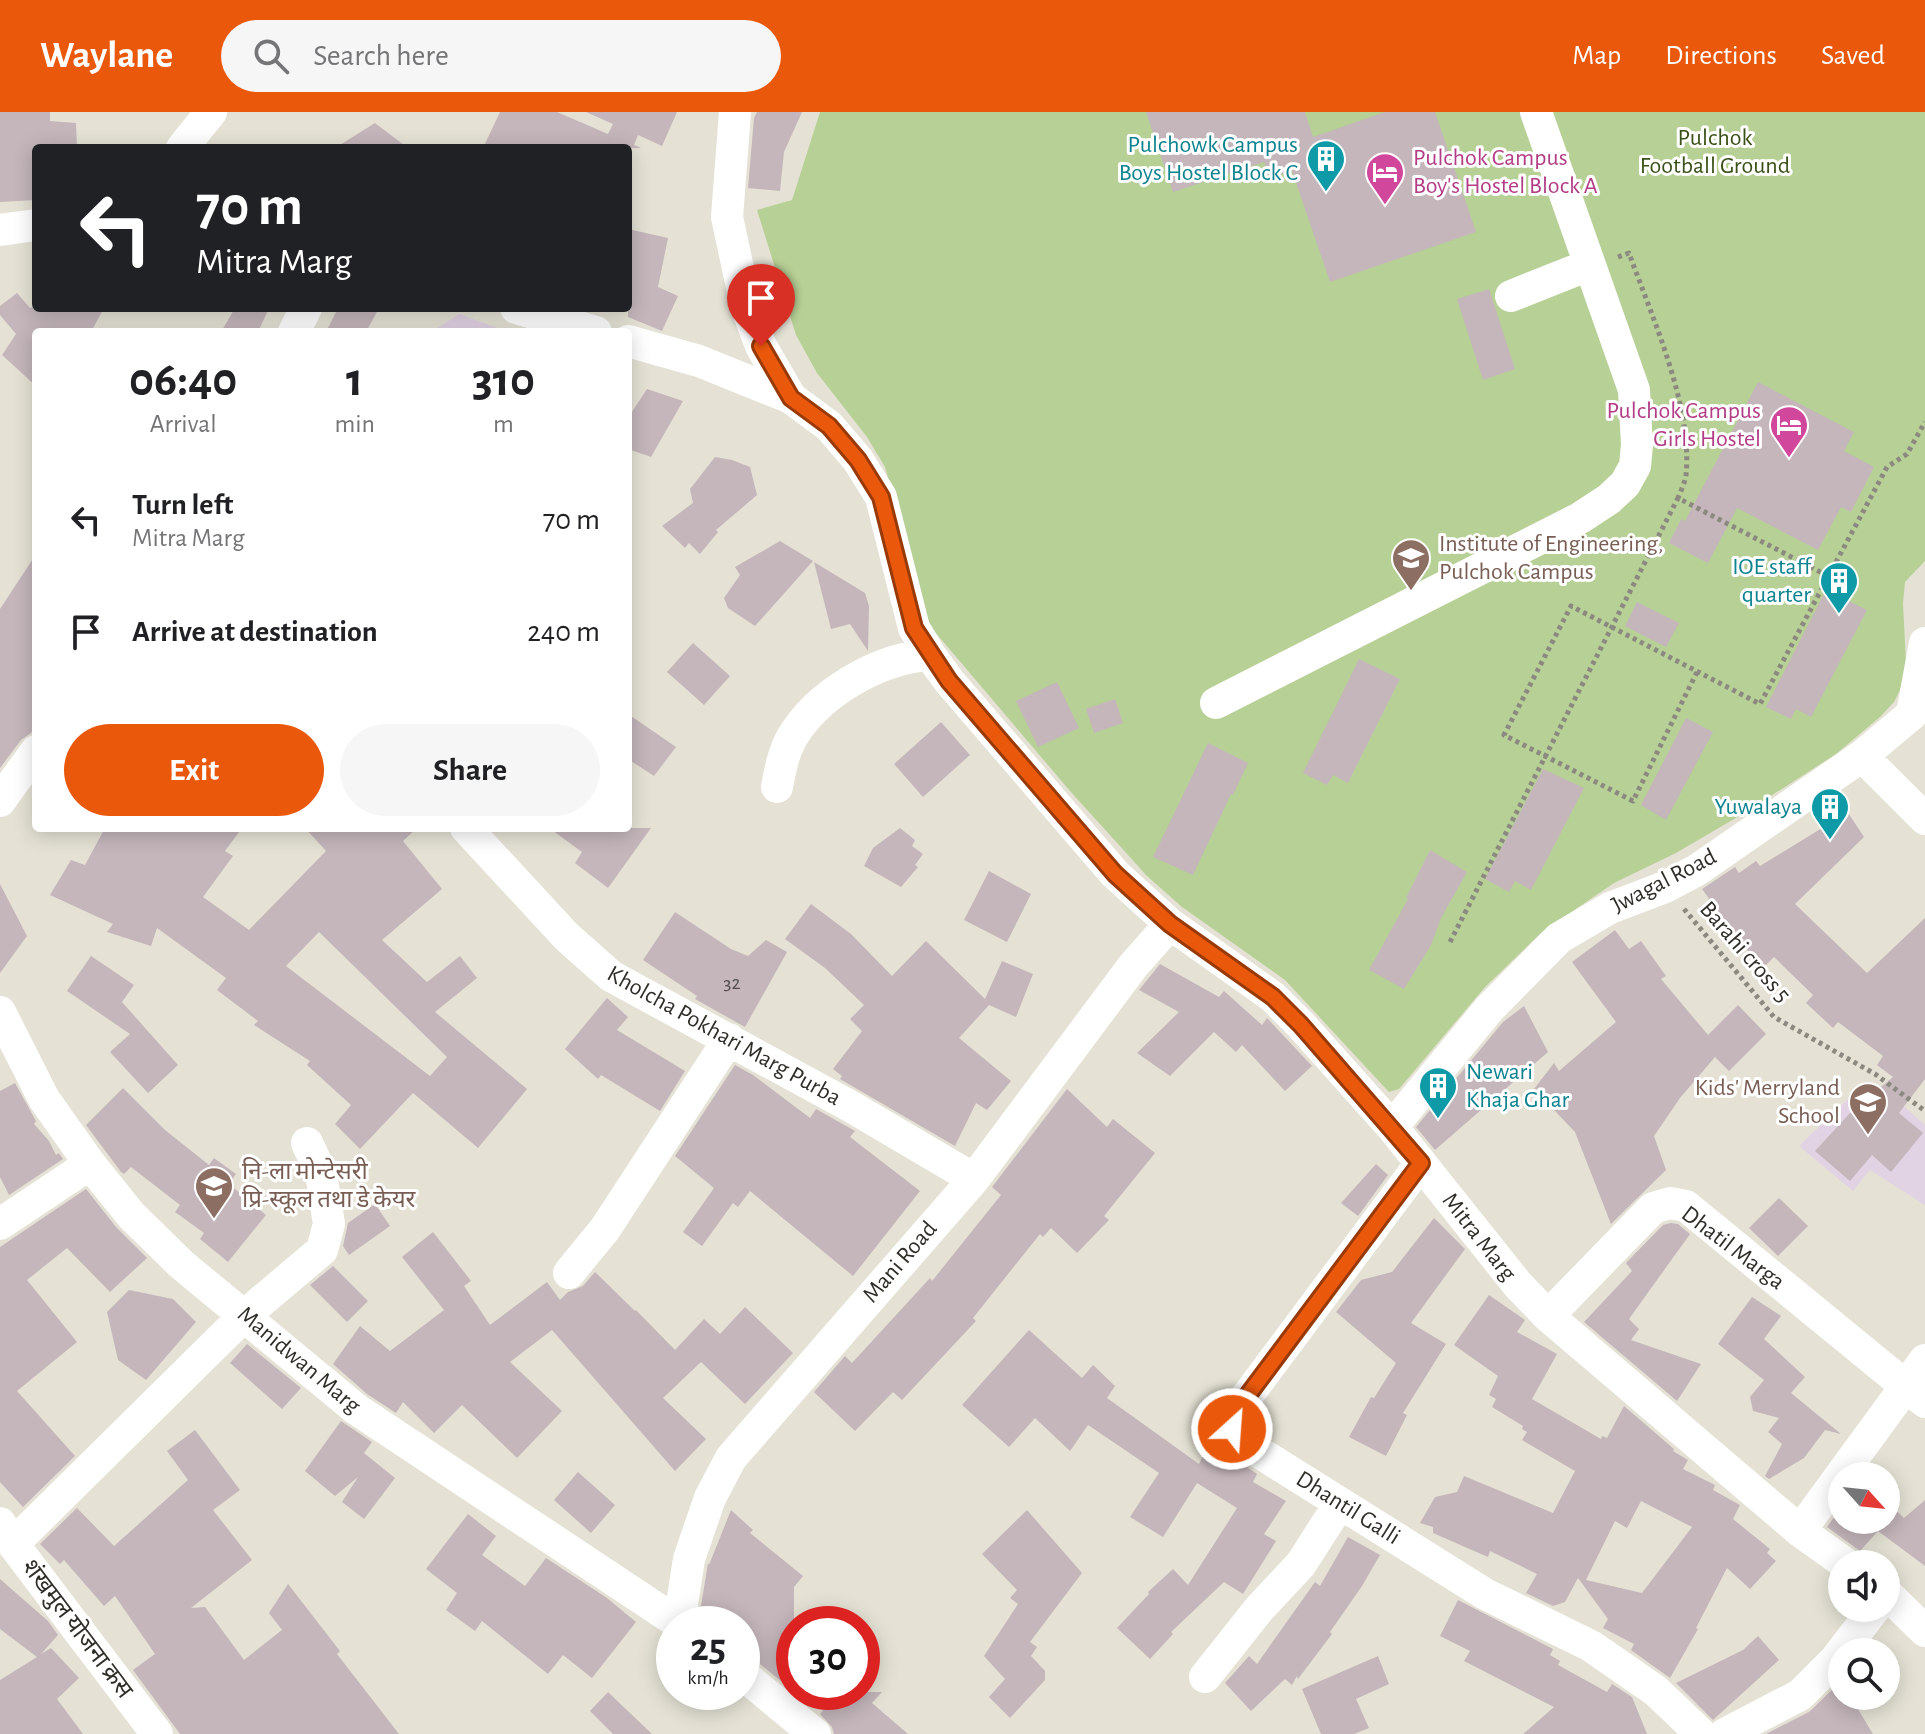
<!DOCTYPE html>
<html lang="en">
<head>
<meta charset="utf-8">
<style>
  :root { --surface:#fff; --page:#f6f6f6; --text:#202124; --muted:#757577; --accent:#ea580c }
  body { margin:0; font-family:"Alegreya Sans","Noto Sans Devanagari",sans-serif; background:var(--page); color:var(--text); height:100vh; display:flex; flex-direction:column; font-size:30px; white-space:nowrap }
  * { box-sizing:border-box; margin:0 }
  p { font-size:26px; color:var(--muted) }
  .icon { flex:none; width:44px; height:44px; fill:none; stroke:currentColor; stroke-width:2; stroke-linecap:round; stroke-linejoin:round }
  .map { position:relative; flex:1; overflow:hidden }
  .details { position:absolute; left:32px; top:216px; width:600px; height:504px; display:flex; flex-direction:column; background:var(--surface); border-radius:8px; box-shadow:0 4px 20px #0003 }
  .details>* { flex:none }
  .guide { position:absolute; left:32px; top:32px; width:600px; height:168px; border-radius:8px; box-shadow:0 4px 20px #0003; background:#202124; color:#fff; overflow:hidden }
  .needle { width:52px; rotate:117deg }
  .buttons { position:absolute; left:1828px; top:1350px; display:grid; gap:16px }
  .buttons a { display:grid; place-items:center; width:72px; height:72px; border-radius:50%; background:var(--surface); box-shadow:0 4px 20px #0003; font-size:40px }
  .speed { position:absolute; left:656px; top:1494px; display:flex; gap:16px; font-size:40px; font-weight:700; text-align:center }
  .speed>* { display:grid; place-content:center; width:104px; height:104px; border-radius:50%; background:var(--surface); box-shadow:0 4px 20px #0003; line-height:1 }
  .speed small { font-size:20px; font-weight:400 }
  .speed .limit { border:12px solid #d22; background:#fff; color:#111 }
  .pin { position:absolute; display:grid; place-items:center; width:68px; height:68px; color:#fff; margin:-82px -34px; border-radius:50% 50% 50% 0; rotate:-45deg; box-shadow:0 0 8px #0007 }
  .pin .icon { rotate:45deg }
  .me { position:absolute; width:88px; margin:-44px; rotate:26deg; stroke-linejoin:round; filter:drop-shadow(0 0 6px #0008) }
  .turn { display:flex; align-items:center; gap:28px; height:168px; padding:0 32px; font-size:36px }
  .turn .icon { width:104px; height:104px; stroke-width:2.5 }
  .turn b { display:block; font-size:56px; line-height:68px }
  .eta { display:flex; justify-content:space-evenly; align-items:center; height:136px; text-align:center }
  .eta b { font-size:48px; font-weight:700; line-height:56px }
  .button { display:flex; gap:16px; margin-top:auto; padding:16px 32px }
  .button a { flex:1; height:92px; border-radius:48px; background:var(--accent); color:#fff; font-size:32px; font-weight:700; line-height:92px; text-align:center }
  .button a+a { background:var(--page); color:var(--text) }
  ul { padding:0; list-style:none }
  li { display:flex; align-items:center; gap:24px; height:112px; padding:0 32px }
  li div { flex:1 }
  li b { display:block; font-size:30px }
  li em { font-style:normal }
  header { display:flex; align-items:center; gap:48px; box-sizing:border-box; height:112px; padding:0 40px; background:var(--accent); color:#fff }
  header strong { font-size:38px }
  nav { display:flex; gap:44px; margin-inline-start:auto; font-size:28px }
  .search { width:560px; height:72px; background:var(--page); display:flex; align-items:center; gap:20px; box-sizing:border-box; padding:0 28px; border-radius:44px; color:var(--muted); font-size:30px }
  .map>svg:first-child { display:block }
</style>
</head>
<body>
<header>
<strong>Waylane</strong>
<div class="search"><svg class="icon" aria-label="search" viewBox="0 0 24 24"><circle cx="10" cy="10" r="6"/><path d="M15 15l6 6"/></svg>Search here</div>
<nav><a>Map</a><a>Directions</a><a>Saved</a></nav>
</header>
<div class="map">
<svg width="1925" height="1622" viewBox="0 0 1925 1622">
  <rect width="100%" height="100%" fill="#e5e2d5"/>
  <path fill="#e1d2e4" d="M459,202L508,220H431Z
    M1881,974L1925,1013V1093L1870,1058L1853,1079L1799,1034L1848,987L1856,990Z"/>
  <path fill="#b7d095" d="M820,0H1925V449L1905,470L1903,491L1906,552L1902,574L1894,590L1880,605L1836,642L1746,700L1676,741L1614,771L1542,820L1485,875L1399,977L1389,980L1285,868L1182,795L1147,764L1070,679L929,513L885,355L867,325L817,261L796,223L757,98L792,88Z"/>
  <path fill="#c4b6bb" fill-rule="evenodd" d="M0,0H50V9L76,11L77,36H36V88L0,90Z
    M500,0H557L608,22L613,12L586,0H677L662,34L638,23L634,33L641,36H483Z
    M757,0H802L784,40L780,79L748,76L754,6Z
    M1146,0H1305L1313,25L1385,0H1435L1476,120L1330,170L1292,59L1269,66L1264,50L1173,80Z
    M375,11L408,36H335Z
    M628,117L668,126L658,175L678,184L662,219L628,205Z
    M1489,177L1515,257L1483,268L1457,187Z
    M17,181L30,196L36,194V196H104L91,220H36V274L2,243L16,222L0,203V194Z
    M235,196H269L258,220H221Z
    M338,196H379L366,220H326Z
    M1758,270L1854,320L1844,339L1874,355L1851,400L1841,395L1818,438L1737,396L1708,451L1669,431L1681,407L1685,409Z
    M647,277L683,289L651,345L628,337V306Z
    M715,345L732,348L750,355L757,383L716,418L718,420L700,442L689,431L685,436L662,414L693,391L690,377Z
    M780,429L813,449L755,514L728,496L724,486L740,463L735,455Z
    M36,442V612L31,621L21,628L0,656V497Z
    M814,450L865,481L869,494L868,539L850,512L831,517Z
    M1826,478L1867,498L1811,605L1796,597L1791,607L1766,595Z
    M1637,490L1679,511L1666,535L1625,514Z
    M693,531L730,564L704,593L667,560Z
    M1359,547L1400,567L1348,671L1333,663L1327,673L1303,661Z
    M1057,570L1079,616L1038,635L1016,589Z
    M1115,587L1123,611L1094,621L1086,597Z
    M628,602L676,635L654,664L628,647Z
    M1686,606L1713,620L1666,708L1641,693Z
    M941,610L970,643L923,685L894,652Z
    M1208,631L1248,651L1233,683L1231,682L1193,763L1153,745Z
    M1543,657L1584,676L1531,778L1515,769L1509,780L1485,767Z
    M1845,696L1864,725L1795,792L1867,861L1925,806V967L1899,1001L1923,1021L1891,1060L1872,1043L1850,1069L1815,1039L1850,1001L1893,965L1877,953L1883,944L1838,910L1833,916L1806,891L1813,883L1774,845L1764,855L1745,836L1702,777L1735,755L1739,761L1756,749L1760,754L1822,716L1821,713Z
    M105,716H242L225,739L233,744L203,785L249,818L326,739L305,716H417L403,729L442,777L382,828L427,870L460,844L477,866L435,900L527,977L478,1036L413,981L360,1037L335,1012L351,993L307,953L310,949L254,913L258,909L217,878L226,866L157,816L151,834L107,820L113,812L50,783L71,748L85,753ZM319,820L447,945L430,964L286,854Z
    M549,716H651L608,776L575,751L582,740Z
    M900,716L915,728L912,734L923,742L915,753L918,755L901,775L864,754L873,736Z
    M1430,738L1467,760L1441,806L1431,833L1404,877L1369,858L1408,787L1406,786Z
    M989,759L1031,782L1007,830L964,808Z
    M0,772L27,824L0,861Z
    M811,792L851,822L892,864L926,829L985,887L1002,849L1033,862L1016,905L989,893L959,926L1011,969L987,998L976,991L955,1034L840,967L842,964L833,957L862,919L850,907L864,893L825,856L785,827Z
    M675,800L731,837L748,844L766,828L787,840L745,915L695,887L697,884L643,848Z
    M1615,818L1629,837L1641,829L1666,864L1661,867L1708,923L1738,893L1766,922L1729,959L1715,945L1680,986L1654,1024L1666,1058L1611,1112L1575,1020L1534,977L1554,951L1559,959L1616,910L1572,850Z
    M91,844L134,873L122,890L178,953L148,981L110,940L130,922L67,879Z
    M1160,852L1219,885L1224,879L1262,913L1267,906L1312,954L1285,979L1242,933L1236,940L1214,920L1170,964L1137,941L1179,900L1139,878Z
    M607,886L628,905L617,918L685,959L660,999L601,963L598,967L565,937Z
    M1524,894L1548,940L1435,1038L1416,1015L1503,910Z
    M735,953L753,963L810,1006L816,997L855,1019L850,1025L920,1079L853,1164L750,1079L738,1095L733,1091L702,1134L683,1120L714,1076L675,1044Z
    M15,971L36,1009L34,1012L49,1029L56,1043L59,1041L63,1047L9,1083L0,1065V979Z
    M123,976L165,1018L209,1053L214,1046L236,1062L229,1072L266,1103L228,1150L200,1127L204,1121L175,1100L180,1093L131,1055L124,1062L121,1060L86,1013Z
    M1067,977L1107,1015L1113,1007L1155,1041L1104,1104L1109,1108L1077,1141L1051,1116L1043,1125L1040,1122L973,1206L976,1209L902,1288L893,1280L855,1319L814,1280L845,1244L852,1251L930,1166L932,1169L1001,1083L992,1075Z
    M1376,1052L1388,1063L1358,1104L1341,1091Z
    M86,1077L116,1115L147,1146L110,1180L67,1136L27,1168L77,1230L17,1279L75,1344L23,1395L0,1370V1135Z
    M1779,1086L1808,1114L1778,1144L1749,1116Z
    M375,1092L390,1114L349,1143L343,1134L348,1111Z
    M1434,1106L1465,1137L1411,1211L1446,1232L1403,1301L1407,1303L1386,1344L1349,1325L1371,1285L1374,1286L1396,1251L1336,1200L1361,1168L1392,1160Z
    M1671,1111L1678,1112L1690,1122L1629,1207L1639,1217L1631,1228L1701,1252L1677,1289L1584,1210L1632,1159L1626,1151L1663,1113Z
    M433,1120L471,1169L464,1174L490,1213L547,1170L560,1188L568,1180L583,1174L595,1160L635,1199L636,1198L675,1238L704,1207L720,1222L745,1195L793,1241L745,1292L701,1250L663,1286L706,1327L675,1359L552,1218L510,1250L562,1299L517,1346L462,1293L434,1321L403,1290L396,1301L367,1282L333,1252L360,1214L390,1239L444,1198L402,1145Z
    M333,1154L368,1189L347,1210L310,1173Z
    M129,1178L173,1187L196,1210L146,1268L118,1248L107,1200Z
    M1489,1183L1525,1208L1517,1220L1557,1242L1532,1287L1601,1327L1602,1324L1607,1326L1624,1294L1674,1337L1673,1339L1688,1348L1683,1357L1715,1373L1713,1378L1740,1393L1733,1407L1770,1437L1767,1441L1776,1449L1750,1477L1727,1456L1696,1516L1698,1517L1670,1566L1631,1538L1634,1532L1603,1516L1608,1507L1578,1466L1565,1490L1553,1494L1526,1481L1537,1462L1490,1439L1488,1445L1433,1421V1415L1420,1411L1435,1385L1457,1380L1464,1364L1553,1401L1575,1359L1522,1328L1527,1320L1522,1317L1523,1314L1492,1295L1496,1287L1489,1283L1498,1264L1454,1233ZM1641,1389L1692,1415L1642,1481L1586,1468L1615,1409L1627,1416Z
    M1752,1185L1781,1204L1764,1227L1805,1265L1791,1281L1841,1322L1825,1318L1804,1346L1769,1367L1765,1364L1782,1332L1768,1320L1779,1306L1753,1299L1750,1285L1764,1268L1718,1232Z
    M1029,1218L1082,1266L1093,1253L1115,1274L1107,1286L1199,1352L1210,1329L1257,1362L1253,1370L1286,1389L1264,1422L1276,1429L1243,1482L1224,1470L1171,1520L1173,1522L1150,1547L1117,1516L1149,1482L1148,1480L1173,1457L1188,1473L1237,1396L1197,1371L1163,1425L1130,1405L1159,1361L1088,1313L1070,1339L1035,1306L1009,1335L962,1293Z
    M247,1232L301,1276L282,1297L230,1251Z
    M341,1309L372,1330L364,1341L395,1366L364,1407L342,1390L358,1365L335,1384L305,1359Z
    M195,1318L240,1378L213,1398L252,1448L191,1496L205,1495L244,1548L282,1518L269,1501L288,1472L340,1539L337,1542L399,1622H180L133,1558L155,1542L115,1484L104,1494L64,1448L60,1452L40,1432L77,1396L114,1434L188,1368L167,1339Z
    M578,1360L615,1393L591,1421L554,1388Z
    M1925,1388V1454L1878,1419L1860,1439L1827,1415L1842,1394V1408H1886V1389L1904,1406Z
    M731,1398L753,1418L750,1421L803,1464L794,1475V1580L754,1547L742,1541V1512H723L701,1494L708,1451L709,1453Z
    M1027,1398L1082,1461L1030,1530L1037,1535L1031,1544L1045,1559V1568L1010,1606L989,1585L1005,1567L984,1544L1018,1492L1010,1486L1017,1478L982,1442Z
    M468,1402L496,1424L482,1443L525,1474L546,1446L607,1486L636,1510L592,1566L563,1543L548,1562L482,1509L475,1519L446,1498L457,1481L426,1457Z
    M1348,1425L1380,1443L1362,1474L1330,1520L1332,1522L1298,1567L1297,1564L1292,1573L1285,1567L1251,1599L1225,1571L1249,1544L1257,1552L1315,1470L1320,1474Z
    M0,1467L48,1509L58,1523L41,1542L51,1536L79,1566L57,1587L83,1622H0V1568L37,1545L0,1517Z
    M1458,1488L1553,1537L1550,1543L1560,1549L1558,1553L1607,1580L1612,1572L1632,1585L1647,1622H1523L1554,1595L1464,1549L1470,1539L1440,1524Z
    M1758,1524L1779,1548L1713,1608L1676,1571L1743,1538Z
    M1378,1544L1389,1572L1356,1587L1369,1616L1354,1622H1321L1302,1577Z
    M1841,1569L1842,1584H1850L1873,1622H1766L1809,1600Z
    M608,1580L652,1622H613L590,1599Z
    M838,1580H882L872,1591L908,1622H834L832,1615L820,1602Z"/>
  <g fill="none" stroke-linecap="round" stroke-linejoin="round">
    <path stroke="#8b8980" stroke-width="5" stroke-dasharray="4 4" stroke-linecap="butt" d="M1618,145L1629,141C1652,205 1693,295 1686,363C1685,370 1681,379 1678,386
      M1697,560L1633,689L1504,623L1571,494L1760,592L1887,355L1907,342L1925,310
      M1684,797L1774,905L1875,962L1925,999
      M1450,830L1678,386L1828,464"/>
    <path stroke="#fff" stroke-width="32" d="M735,0L727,105L746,194L761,234L791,286L829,314L858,348L881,385L914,516L930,543L949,569L1115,762L1170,812L1273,885L1301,913L1392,1015L1518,1173L1548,1204L1800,1419L1846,1452
      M182,36L211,0
      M0,118L36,113
      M1511,184L1589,153
      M516,196L596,220
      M294,220L306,196
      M628,229L699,249L791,286
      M1216,591L1580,406L1609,387L1625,372L1635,354L1637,333L1634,278L1536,0
      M1862,644L1925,707
      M777,675C780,659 783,642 791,627C817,582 878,546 930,543
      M0,689L36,639
      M466,716L567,825L611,864L850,994L974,1067
      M0,900L44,987L90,1052L131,1103L181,1152L356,1297L680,1512
      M1392,1015L1489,897L1559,826L1610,796L1665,775L1697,758L1862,644L1912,602L1925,531
      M1421,1051L1233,1303L1232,1317L1241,1329L1485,1482L1591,1534L1656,1579L1701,1622
      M0,1112L90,1052
      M569,1161L605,1117L729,927
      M1548,1204L1653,1096L1670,1091L1686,1094L1925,1290
      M0,1411L13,1432L157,1622
      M1800,1419L1925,1248
      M13,1432L245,1203L322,1138L329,1112L321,1061L307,1031
      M1886,1481L1925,1519
      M679,1511L689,1447L710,1386L731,1346L974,1067L1133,854L1170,812
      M742,1562L815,1622
      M1205,1565L1259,1497L1301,1452L1340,1391
      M1725,1622L1800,1583L1835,1548L1875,1496"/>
  </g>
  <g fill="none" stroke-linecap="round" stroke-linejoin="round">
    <defs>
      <path id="route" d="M761,234L791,286L829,314L858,348L881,385L914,516L949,569L1115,762L1170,812L1273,885L1301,913L1421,1051L1233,1303L1232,1317"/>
    </defs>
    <use href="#route" stroke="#983908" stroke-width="20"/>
    <use href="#route" stroke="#ea580c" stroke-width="14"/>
  </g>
  <defs>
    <symbol id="building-pin" viewBox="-11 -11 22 30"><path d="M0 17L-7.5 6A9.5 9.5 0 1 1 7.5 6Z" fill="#0f9aa8" stroke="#fff"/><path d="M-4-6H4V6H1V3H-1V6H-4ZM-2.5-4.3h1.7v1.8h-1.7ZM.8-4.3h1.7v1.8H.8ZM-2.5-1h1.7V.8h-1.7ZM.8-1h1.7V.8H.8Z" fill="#fff"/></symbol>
    <symbol id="hotel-pin" viewBox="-11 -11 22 30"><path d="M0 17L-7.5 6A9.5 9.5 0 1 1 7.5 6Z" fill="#d1479c" stroke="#fff"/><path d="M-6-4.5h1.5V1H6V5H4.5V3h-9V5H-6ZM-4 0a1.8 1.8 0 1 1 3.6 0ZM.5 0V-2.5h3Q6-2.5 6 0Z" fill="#fff"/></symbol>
    <symbol id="university-pin" viewBox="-11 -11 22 30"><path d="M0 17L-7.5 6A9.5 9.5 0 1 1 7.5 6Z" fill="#8d6e63" stroke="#fff"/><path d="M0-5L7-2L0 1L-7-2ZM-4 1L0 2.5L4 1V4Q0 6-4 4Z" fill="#fff"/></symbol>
    <symbol id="school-pin" viewBox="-11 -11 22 30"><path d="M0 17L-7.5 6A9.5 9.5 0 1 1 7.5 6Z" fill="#8d6e63" stroke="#fff"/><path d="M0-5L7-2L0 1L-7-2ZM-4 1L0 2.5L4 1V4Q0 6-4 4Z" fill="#fff"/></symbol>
  </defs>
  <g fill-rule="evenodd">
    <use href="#building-pin" x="1304" y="25" width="44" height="60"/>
    <use href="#hotel-pin" x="1363" y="38" width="44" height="60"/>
    <use href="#hotel-pin" x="1767" y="291" width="44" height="60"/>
    <use href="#university-pin" x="1389" y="424" width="44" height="60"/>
    <use href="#building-pin" x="1817" y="447" width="44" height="60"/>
    <use href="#building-pin" x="1808" y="673" width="44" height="60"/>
    <use href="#building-pin" x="1416" y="952" width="44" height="60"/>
    <use href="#school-pin" x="1846" y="968" width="44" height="60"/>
    <use href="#school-pin" x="192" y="1052" width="44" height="60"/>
  </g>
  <g text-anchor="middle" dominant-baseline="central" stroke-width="6" stroke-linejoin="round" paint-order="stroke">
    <g font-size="20" fill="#544f4d">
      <text x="732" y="871">32</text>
    </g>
    <g font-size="24" fill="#3b5017" stroke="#fff">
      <text x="1715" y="26">Pulchok<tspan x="1715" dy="28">Football Ground</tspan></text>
    </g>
    <g font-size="24" fill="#0d838f" stroke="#fff" text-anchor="end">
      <text x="1298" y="33">Pulchowk Campus<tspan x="1298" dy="28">Boys Hostel Block C</tspan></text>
      <text x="1811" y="455">IOE staff<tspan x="1811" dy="28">quarter</tspan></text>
      <text x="1802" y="695">Yuwalaya</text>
      <text x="1466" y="960" text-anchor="start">Newari<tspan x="1466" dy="28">Khaja Ghar</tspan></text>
    </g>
    <g font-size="24" fill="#b23c85" stroke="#fff" text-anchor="start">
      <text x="1413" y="46">Pulchok Campus<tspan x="1413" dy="28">Boy's Hostel Block A</tspan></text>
      <text x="1761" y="299" text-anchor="end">Pulchok Campus<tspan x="1761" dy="28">Girls Hostel</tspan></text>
    </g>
    <g font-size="24" fill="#785e54" stroke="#fff" text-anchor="start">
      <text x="1439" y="432">Institute of Engineering,<tspan x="1439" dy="28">Pulchok Campus</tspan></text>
      <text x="1840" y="976" text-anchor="end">Kids' Merryland<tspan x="1840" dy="28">School</tspan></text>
      <text x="242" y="1060">नि-ला मोन्टेसरी<tspan x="242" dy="28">प्रि-स्कूल तथा डे केयर</tspan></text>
    </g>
    <g font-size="24" fill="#2e2d28" stroke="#fff">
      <text transform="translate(1664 769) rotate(-27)">Jwagal Road</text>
      <text transform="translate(1745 840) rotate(49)">Barahi cross 5</text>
      <text transform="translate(724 924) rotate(29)">Kholcha Pokhari Marg Purba</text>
      <text transform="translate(1479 1125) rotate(52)">Mitra Marg</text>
      <text transform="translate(1733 1136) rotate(37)">Dhatil Marga</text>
      <text transform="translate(900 1150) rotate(-49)">Mani Road</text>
      <text transform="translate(299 1248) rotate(40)">Manidwan Marg</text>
      <text transform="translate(1348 1396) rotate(32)">Dhantil Galli</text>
      <text transform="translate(77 1517) rotate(53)">शंखमुल योजना क्रस</text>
    </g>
  </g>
</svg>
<div class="buttons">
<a><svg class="needle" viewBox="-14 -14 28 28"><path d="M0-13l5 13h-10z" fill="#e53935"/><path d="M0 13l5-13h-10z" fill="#757577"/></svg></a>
<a><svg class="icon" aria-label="sound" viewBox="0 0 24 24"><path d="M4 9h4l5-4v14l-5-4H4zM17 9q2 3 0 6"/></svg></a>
<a><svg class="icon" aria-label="search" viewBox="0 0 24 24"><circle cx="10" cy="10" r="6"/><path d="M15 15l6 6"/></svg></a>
</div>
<div class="speed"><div>25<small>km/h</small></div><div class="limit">30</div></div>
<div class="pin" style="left:761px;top:234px;background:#d93025"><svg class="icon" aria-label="arrive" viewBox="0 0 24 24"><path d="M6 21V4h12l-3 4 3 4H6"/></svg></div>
<svg class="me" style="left:1232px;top:1317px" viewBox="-20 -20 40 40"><circle r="17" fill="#ea580c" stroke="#fff" stroke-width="3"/><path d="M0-11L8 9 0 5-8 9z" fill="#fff"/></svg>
<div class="guide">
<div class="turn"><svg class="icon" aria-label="left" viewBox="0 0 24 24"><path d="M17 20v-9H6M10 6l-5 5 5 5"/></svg><div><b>70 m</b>Mitra Marg</div></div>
</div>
<section class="details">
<div class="eta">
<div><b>06:40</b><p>Arrival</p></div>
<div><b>1</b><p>min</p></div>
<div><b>310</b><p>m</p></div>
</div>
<ul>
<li><svg class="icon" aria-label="left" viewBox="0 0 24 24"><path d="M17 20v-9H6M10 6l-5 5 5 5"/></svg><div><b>Turn left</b><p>Mitra Marg</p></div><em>70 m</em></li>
<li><svg class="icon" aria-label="arrive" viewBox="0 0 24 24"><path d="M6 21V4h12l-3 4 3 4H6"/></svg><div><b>Arrive at destination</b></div><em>240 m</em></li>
</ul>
<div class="button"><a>Exit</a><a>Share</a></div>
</section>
</div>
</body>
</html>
